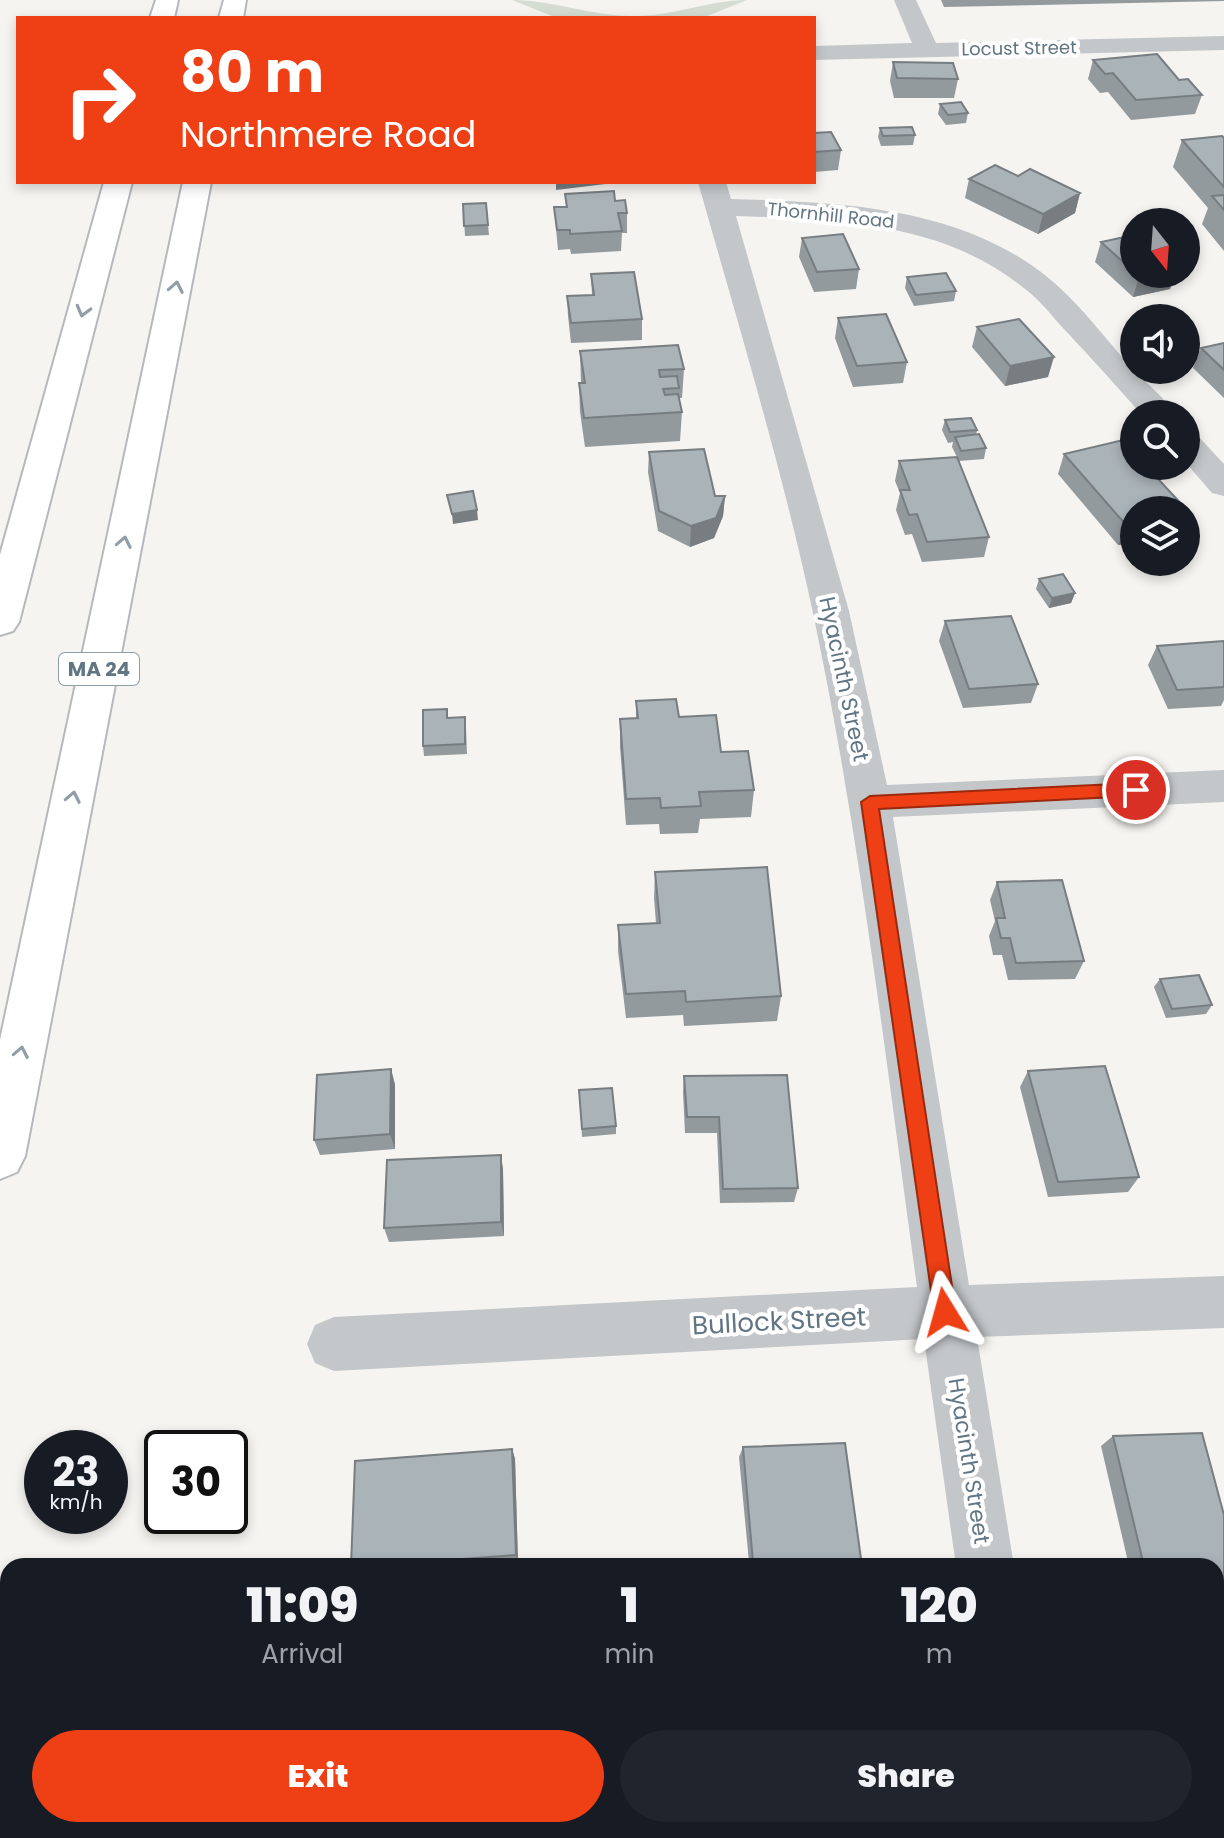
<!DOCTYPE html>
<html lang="en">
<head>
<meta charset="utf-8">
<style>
  :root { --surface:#171b24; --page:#20242c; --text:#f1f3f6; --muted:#9ea1a6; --accent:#ef3f15 }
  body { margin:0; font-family:Poppins,sans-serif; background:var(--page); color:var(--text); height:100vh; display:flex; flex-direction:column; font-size:30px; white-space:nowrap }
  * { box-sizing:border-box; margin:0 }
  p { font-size:26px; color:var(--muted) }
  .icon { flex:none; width:44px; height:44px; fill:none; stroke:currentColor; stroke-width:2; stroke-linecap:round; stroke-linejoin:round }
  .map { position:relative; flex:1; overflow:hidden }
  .side { position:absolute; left:0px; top:1558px; width:1224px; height:280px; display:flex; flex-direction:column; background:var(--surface); border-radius:24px 24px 0 0; box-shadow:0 4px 12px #0003 }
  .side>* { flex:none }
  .banner { position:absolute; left:16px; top:16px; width:800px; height:168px; border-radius:0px; box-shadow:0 4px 12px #0003; background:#ef3f15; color:#fff; overflow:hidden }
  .needle { width:52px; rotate:163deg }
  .tools { position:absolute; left:1120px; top:208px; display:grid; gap:16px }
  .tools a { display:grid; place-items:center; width:80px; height:80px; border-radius:50%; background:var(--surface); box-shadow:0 4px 12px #0003; font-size:40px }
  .speed { position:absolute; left:24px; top:1430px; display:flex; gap:16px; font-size:40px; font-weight:700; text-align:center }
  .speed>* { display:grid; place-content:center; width:104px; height:104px; border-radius:50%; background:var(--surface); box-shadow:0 4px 12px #0003; line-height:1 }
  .speed small { font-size:20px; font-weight:400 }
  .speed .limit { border:4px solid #111; border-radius:12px; background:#fff; color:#111 }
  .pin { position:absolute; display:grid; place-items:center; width:68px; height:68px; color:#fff; margin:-34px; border:4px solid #fff; border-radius:50%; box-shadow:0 2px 8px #0007 }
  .me { position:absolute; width:88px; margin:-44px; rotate:352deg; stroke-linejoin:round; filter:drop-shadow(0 0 6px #0008) }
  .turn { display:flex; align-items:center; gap:28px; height:168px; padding:0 32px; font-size:36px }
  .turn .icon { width:104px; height:104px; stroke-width:2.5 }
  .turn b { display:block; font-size:56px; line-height:68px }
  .eta { display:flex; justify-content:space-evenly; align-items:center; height:136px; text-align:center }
  .eta b { font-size:48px; font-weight:800; line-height:56px }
  .action { display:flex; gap:16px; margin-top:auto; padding:16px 32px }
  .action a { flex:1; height:92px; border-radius:48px; background:var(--accent); color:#fff; font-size:32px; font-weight:800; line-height:92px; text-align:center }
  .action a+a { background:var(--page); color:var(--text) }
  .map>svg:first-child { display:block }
</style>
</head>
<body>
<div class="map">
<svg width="1224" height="1838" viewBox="0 0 1224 1838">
  <rect width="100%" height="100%" fill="#f5f4f0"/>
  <path fill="#d5dcd1" d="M512,0C554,0 593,17 636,16C674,16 709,0 747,0L702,18H557Z"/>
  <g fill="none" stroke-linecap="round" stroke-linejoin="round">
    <defs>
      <path id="highway" d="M156,0H178L174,18H150Z
        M224,0H246L243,18H219Z
        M104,182H132L19,622L13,631L0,635V555Z
        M183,182H211L25,1156L17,1172L0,1179V1040Z"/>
    </defs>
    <use href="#highway" stroke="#b5b9bc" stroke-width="4"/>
    <path fill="#c3c7ca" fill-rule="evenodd" d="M894,0H916L936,43L1224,36V50L814,60V46L912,43Z
      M698,182H726L731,199C839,202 958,206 1046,276C1079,302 1106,340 1134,370C1147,384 1164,397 1175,414H1141C1116,385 1090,357 1063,328C1051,315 1040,300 1025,289C943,222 837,219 736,216L849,611L887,785L1224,770V802L893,817L969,1285L1224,1276V1328L977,1337L1014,1566H956L924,1339L334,1371L315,1363L307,1344L315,1325L334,1317L917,1287C886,1062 860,836 813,613C782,468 738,324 698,182Z
      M1186,433L1198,436L1224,464V496L1212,493L1186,463Z
      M996,1830H1060L1062,1838H996Z"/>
    <use href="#highway" fill="#fff" fill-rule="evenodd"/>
  </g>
  <path fill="#929a9e" d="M941,0H1224V1L944,7Z
    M1093,60L1179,80L1202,95L1195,114L1131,120L1108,92L1100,93L1088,79Z
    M893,62L958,79L954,98H894L890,81Z
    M940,104L968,113L966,123L946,125L938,114Z
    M880,128L915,135L913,145L881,146L878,137Z
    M814,133L841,150L838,170L814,172Z
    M1224,138V251L1202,224L1208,208L1173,167L1182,140Z
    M1018,176L1080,193L1075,213L1038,234L965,198L969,179Z
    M565,194L615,201L627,213V233H622L621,251L571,254L570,249L558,250L554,207H566Z
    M486,203L489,235L465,236L463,204Z
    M1134,235V274H1175L1170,289L1133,297L1095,262L1101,242Z
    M802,238L859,269L856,289L814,292L799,257Z
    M591,274L642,319V340L571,343L568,316L567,296L592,295Z
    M907,277L956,291L954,301L914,306L905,288Z
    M838,318L907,362L903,383L853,387L835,338Z
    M977,327L1048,377L1005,386L972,347Z
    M1224,343V398L1193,368L1201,348Z
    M580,351L684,369L682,398H679L682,412L680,441L585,447L580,412L579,383H581Z
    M945,420L977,430L976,435L986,448L984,459L959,461L989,537L984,557L922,562L912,534L905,535L896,510L900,493L895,481L899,461L957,457L952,447L953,442L948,443L942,430Z
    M1123,440L1134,453V466H1146L1187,510L1186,512V510H1134V542L1118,545L1058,474L1064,454Z
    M649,452L715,496H725L723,516L714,538L690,547L658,531L648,472Z
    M1039,579L1075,593L1071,603L1049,608L1036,589Z
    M945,621L1038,684L1031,703L963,708L939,641Z
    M1224,641V700L1221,706L1168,709L1148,665L1157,646Z
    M636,701L679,717L721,752L754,790L751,817L700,819L698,833L660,834L659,824L626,825L620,747V719L636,718Z
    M447,709L448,718L466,727L467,754L424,756L423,746Z
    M655,872L781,996L777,1021L684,1026L683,1015L626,1018L618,951V925L656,923L654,898Z
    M997,882L1084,961L1075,979L1008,980L1002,955H993L989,936L995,921L990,900Z
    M1160,979L1212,1005L1206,1014L1166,1018L1154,987Z
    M391,1069L395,1085V1149L320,1155L314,1140Z
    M1028,1071L1139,1177L1128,1192L1048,1197L1020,1087Z
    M684,1076L798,1188L794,1202L720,1203L717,1133H685L683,1092Z
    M579,1090L616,1126V1134L582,1137Z
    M501,1155L503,1170L504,1236L389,1242L384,1228Z
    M1113,1436L1224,1515V1598H1216V1566H1129L1101,1446Z
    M743,1447L862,1566H722L723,1563L749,1562L739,1457Z
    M512,1449L515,1459L518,1563L477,1566H351Z
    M795,1830H895L896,1838H795Z
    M1167,1830H1216L1224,1838H1169Z"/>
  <path fill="#777d81" d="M556,182H614V183L556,190Z
    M1080,193L1075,213L1038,234L1043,214Z
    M1153,274H1175L1170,289L1133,297L1139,277Z
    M1054,357L1048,377L1005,386L1010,366Z
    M725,496L723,516L714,538L690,547L691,526Z
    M477,510L478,520L453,524L452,514Z
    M1134,523V542L1118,545L1126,525Z
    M1075,593L1071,603L1049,608L1052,598Z
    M391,1069L395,1085V1149L390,1134Z
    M501,1155L503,1170L504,1236L501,1222Z
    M512,1449L515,1459L518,1563L516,1555Z"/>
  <path fill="#aab3b8" stroke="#777d81" stroke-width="2" d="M1157,54L1179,80L1188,79L1202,95L1136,100L1113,73L1105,74L1093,60Z
    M893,62L953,63L958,79L897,78Z
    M961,102L968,113L948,115L940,104Z
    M912,127L915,135L883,136L880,128Z
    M831,132L841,150L814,152V133Z
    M1222,136L1224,138V187L1182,140Z
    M995,165L1018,176L1030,169L1080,193L1043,214L969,179Z
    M614,191L615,201L625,200L627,213H618L622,231L570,234V230H557L554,207H567L565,194Z
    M1224,195V210L1212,196Z
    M486,203L488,225L464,226L463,204Z
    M843,234L859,269L817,272L802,238Z
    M1134,235V272L1101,242Z
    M634,272L642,319L571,323L567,296L594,295L591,274Z
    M946,273L956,291L916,295L907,277Z
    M1136,274H1153L1139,277Z
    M886,314L907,362L857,366L838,318Z
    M1019,319L1054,357L1010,366L977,327Z
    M1224,343V370L1201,348Z
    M678,345L684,369L659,370L660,377L677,376L679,388L663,389L665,395L678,394L682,412L584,418L579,383H585L580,351Z
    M971,418L977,430L950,432L945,420Z
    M979,434L986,448L961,451L955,437Z
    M1123,440L1134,453V466H1146L1187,510H1134V523L1126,525L1064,454Z
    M704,449L715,496H725L716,518L691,526L659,511L649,452Z
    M957,457L989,537L927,542L917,514L909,515L900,490H910L899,461Z
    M473,491L477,510L452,514L447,495Z
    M1063,574L1075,593L1052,598L1039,579Z
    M1011,616L1038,684L969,689L945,621Z
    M1224,641V687L1177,690L1157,646Z
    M676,699L679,717L716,715L721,752L748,751L754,790L699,792L701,806L661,808L660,798L626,799L620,719L638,718L636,701Z
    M447,709V718L465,717V744L423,746V710Z
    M767,867L781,996L686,1002L685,991L626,994L618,925L660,923L655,872Z
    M1062,880L1084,961L1016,963L1010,938H1001L996,918H1005L997,882Z
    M1199,975L1212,1005L1172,1009L1160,979Z
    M1105,1066L1139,1177L1058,1182L1028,1071Z
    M391,1069L390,1134L314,1140L317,1075Z
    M787,1075L798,1188L723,1189L719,1117H687L684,1076Z
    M612,1088L616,1126L582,1129L579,1090Z
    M501,1155V1222L384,1228L387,1160Z
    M1202,1433L1224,1515V1591L1216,1592V1566H1144L1113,1436Z
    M845,1443L862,1566H723V1563L753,1562L743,1447Z
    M512,1449L516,1555L368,1566H351L355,1461Z
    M1224,1826V1838H1185L1183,1830H1216V1827Z
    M800,1830H895L896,1838H800Z"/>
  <defs><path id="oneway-chevron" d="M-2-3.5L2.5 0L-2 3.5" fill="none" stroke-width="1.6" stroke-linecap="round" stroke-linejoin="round" transform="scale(2)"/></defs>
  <g stroke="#909ea8">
    <use href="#oneway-chevron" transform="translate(176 287) rotate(-79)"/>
    <use href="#oneway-chevron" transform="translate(83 311) rotate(105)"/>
    <use href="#oneway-chevron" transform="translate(124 542) rotate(-79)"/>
    <use href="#oneway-chevron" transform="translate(73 797) rotate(-79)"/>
    <use href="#oneway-chevron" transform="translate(21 1052) rotate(-79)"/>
  </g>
  <path fill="#ef3f15" stroke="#9b290e" stroke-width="2" d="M1136,783L1144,790L1136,796L879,809L956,1312L953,1320L945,1323L937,1320L934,1312L861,802L870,796Z"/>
  <g text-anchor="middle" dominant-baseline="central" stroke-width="8" stroke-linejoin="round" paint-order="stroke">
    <g font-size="18" fill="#617583" stroke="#fff">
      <text transform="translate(1019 48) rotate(-1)">Locust Street</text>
      <text transform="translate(831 215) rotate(6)">Thornhill Road</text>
    </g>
    <rect fill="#fff" stroke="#909ea8" stroke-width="2" x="59" y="653" width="80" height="32" rx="6"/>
    <g font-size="20" font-weight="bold" fill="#617583">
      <text x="99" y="669">MA 24</text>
    </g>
    <g font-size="22" fill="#617583" stroke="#fff">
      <text transform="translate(844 679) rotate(78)">Hyacinth Street</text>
      <text transform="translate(969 1461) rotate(81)">Hyacinth Street</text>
    </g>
    <g font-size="26" fill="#617583" stroke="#fff">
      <text transform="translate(779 1321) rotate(-3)">Bullock Street</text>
    </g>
  </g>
</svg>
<div class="tools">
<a><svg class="needle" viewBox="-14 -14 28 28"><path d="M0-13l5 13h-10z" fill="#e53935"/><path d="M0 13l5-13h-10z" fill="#9ea1a6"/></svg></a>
<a><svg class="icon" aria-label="sound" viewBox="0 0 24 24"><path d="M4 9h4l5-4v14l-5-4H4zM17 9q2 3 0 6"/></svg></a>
<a><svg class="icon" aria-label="search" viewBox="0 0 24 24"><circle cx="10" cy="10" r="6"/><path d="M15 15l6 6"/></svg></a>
<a><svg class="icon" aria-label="layers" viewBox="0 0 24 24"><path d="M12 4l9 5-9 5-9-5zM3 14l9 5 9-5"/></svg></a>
</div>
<div class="speed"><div>23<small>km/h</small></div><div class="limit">30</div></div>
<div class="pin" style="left:1136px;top:790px;background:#d93025"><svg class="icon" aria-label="arrive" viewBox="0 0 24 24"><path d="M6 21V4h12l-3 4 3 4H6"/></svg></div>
<svg class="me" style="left:945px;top:1312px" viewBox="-20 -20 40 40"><path d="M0-17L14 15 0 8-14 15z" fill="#ef3f15" stroke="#fff" stroke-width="4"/></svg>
<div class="banner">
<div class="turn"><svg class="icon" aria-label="right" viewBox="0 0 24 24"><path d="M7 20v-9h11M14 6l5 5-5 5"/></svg><div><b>80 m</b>Northmere Road</div></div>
</div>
<section class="side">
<div class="eta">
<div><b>11:09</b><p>Arrival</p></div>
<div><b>1</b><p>min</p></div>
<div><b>120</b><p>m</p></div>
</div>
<div class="action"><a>Exit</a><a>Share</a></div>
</section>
</div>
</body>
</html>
